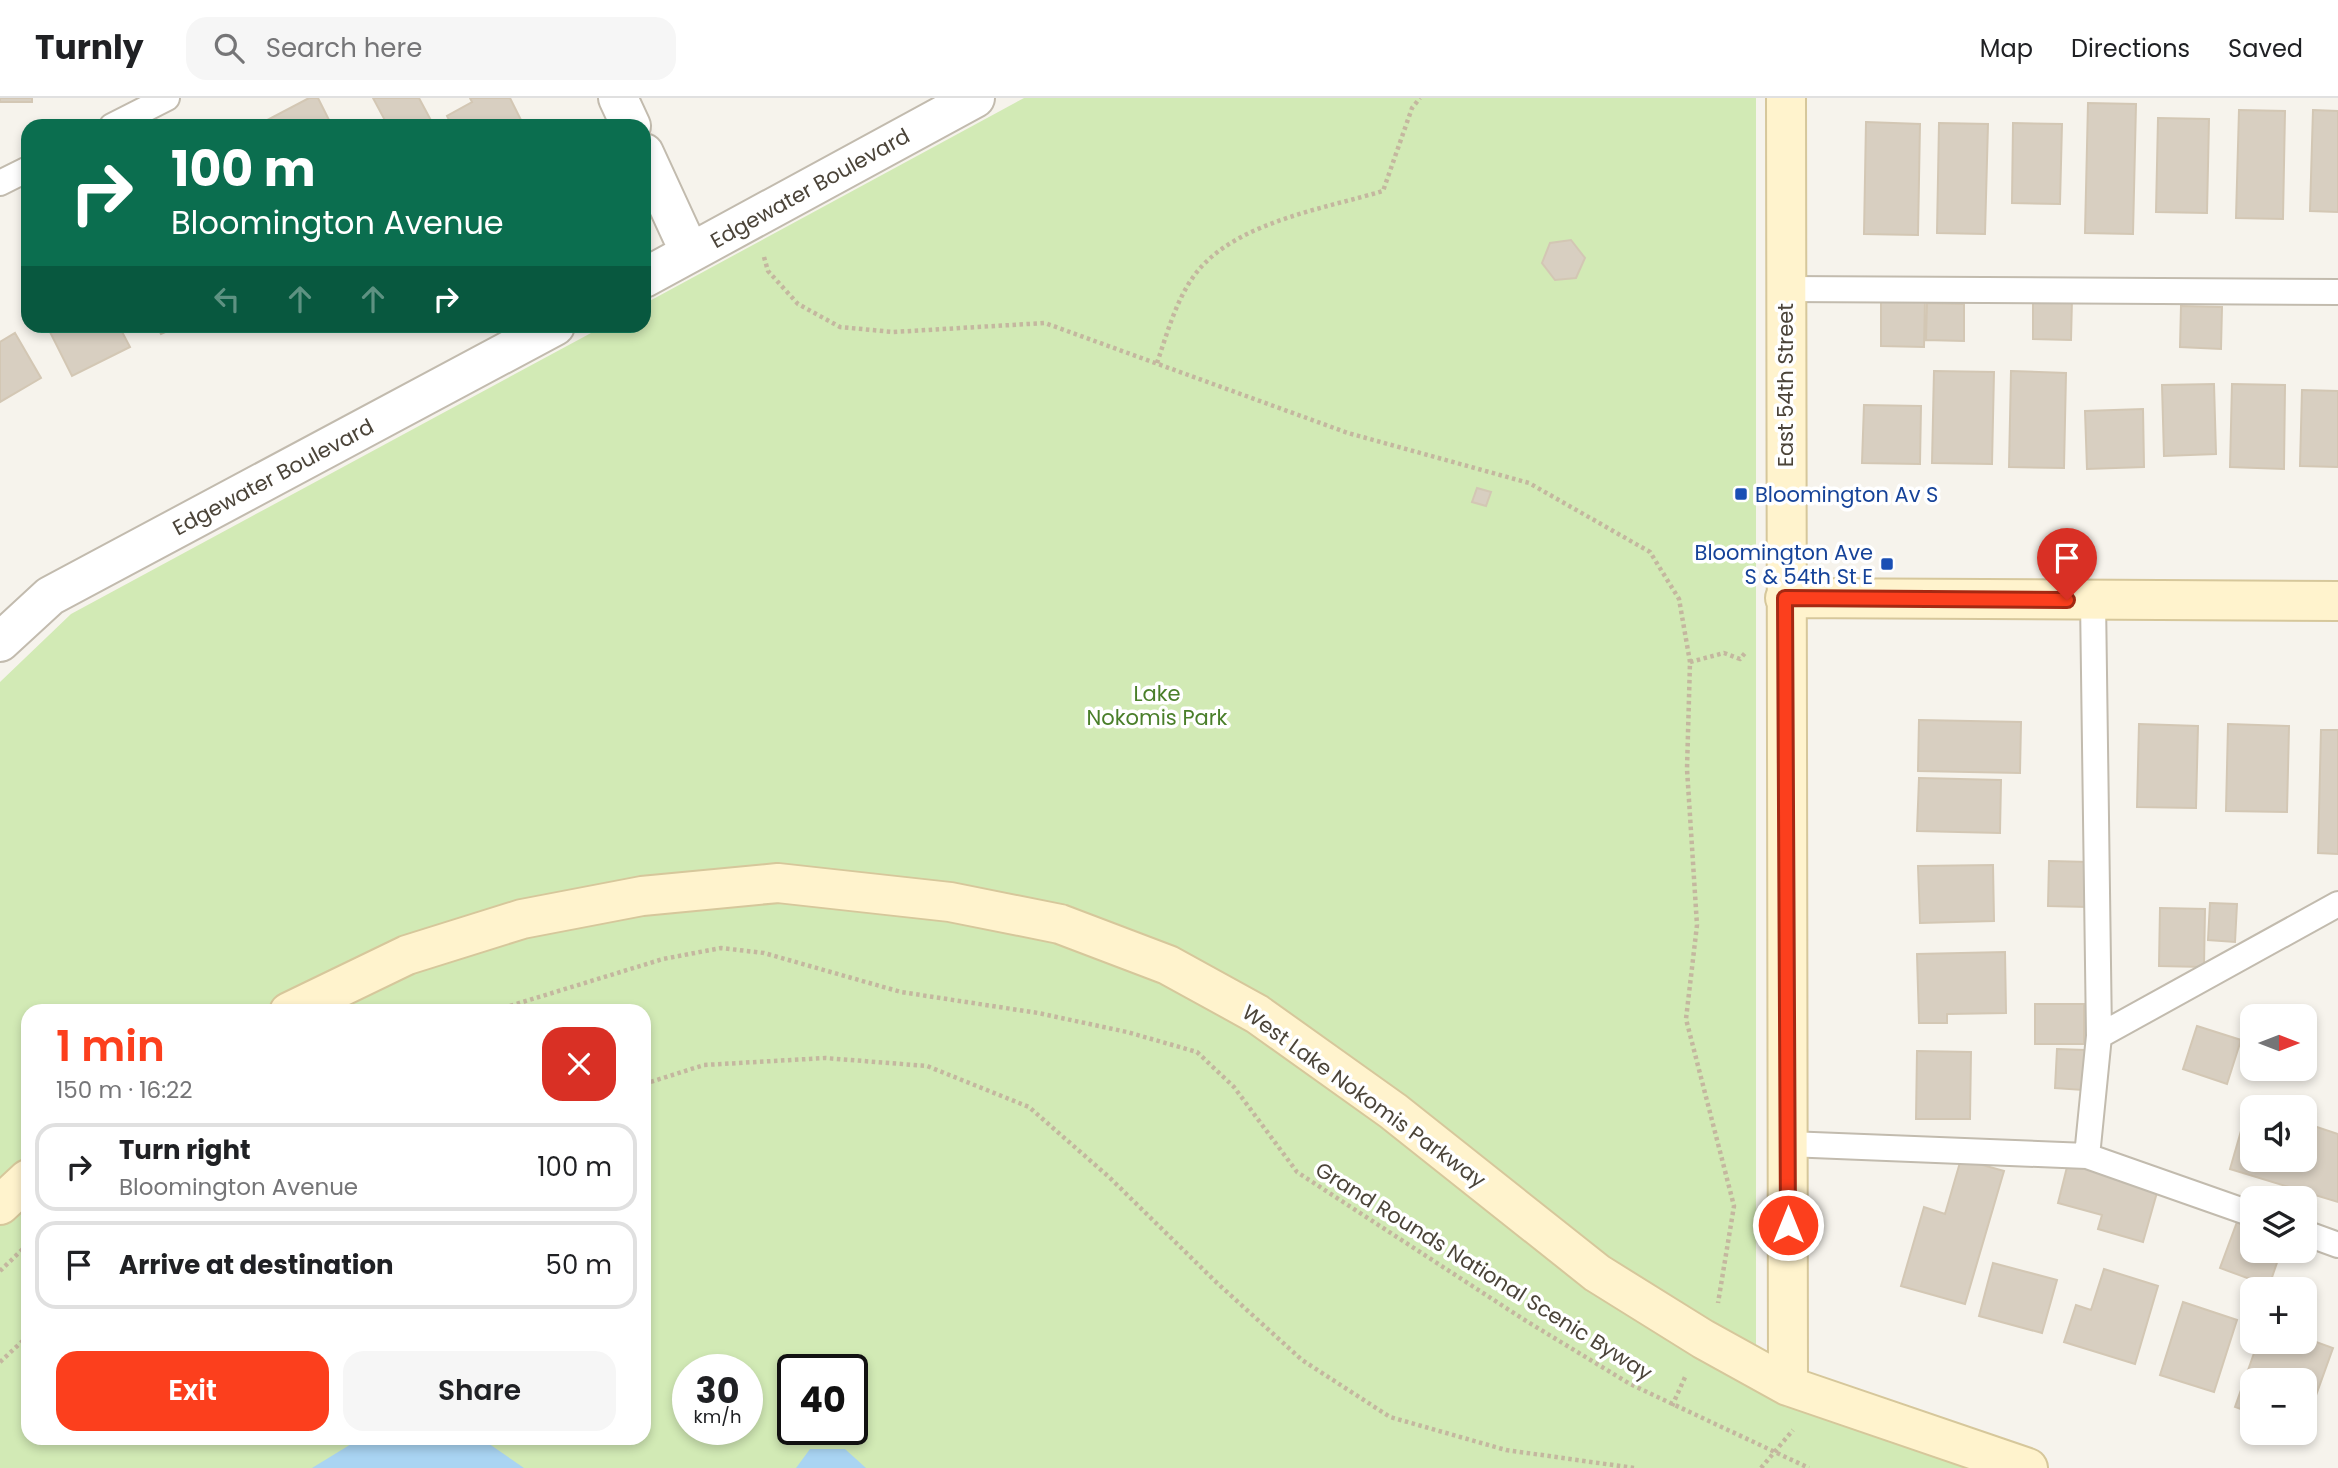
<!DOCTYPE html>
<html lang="en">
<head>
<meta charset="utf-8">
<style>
  :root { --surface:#fff; --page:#f6f6f6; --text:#202124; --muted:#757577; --line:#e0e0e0; --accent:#fc3f1d }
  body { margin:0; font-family:Poppins,sans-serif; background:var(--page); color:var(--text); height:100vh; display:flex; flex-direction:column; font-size:26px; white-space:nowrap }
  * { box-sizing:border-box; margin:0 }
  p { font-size:23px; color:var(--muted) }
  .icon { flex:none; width:38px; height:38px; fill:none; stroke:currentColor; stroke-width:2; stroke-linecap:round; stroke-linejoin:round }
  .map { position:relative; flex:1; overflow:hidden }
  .details { position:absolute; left:21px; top:906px; width:630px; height:441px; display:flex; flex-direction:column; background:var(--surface); border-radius:21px; box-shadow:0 4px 10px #0003 }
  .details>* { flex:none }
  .top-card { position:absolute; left:21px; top:21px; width:630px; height:214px; border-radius:21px; box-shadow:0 4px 10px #0003; background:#0b6e4f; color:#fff; overflow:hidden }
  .needle { width:46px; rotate:90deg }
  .controls { position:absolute; left:2240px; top:906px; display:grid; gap:14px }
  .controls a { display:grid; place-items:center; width:77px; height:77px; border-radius:14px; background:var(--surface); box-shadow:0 4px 10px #0003; font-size:35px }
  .speed { position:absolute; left:672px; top:1256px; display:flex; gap:14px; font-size:35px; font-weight:700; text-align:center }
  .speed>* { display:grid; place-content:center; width:91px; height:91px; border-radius:50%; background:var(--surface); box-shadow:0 4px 10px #0003; line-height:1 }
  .speed small { font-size:18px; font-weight:400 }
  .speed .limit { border:4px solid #111; border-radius:10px; background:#fff; color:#111 }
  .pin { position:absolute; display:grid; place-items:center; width:60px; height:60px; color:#fff; margin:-72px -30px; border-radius:50% 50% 50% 0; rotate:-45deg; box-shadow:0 0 7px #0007 }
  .pin .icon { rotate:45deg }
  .me { position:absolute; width:77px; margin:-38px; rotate:0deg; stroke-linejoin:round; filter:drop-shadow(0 0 5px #0008) }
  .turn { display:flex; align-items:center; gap:24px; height:147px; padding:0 35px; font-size:32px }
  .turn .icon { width:91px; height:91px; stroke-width:2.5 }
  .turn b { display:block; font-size:49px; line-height:60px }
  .lanes { display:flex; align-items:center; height:66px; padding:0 35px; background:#0003; justify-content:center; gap:35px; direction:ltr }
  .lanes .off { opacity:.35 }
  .round { display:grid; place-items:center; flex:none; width:74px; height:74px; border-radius:21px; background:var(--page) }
  .headline { display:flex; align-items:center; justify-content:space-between; height:119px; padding:0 35px }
  h1 { font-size:42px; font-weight:600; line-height:52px; color:var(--accent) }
  .button { display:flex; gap:14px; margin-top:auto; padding:14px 35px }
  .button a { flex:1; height:80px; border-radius:21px; background:var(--accent); color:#fff; font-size:28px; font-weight:600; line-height:80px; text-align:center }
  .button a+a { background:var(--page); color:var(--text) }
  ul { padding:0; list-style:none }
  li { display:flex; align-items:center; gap:21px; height:88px; margin:0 14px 10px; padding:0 21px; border:4px solid var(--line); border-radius:21px }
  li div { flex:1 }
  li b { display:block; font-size:26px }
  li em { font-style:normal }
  header { display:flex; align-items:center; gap:42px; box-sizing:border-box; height:98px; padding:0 35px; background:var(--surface); border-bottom:2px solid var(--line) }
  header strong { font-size:33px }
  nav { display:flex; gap:38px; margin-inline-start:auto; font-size:24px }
  .search { width:490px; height:63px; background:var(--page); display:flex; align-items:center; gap:18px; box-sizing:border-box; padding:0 24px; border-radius:21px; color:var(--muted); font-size:26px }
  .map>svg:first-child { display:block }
</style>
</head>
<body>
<header>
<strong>Turnly</strong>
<div class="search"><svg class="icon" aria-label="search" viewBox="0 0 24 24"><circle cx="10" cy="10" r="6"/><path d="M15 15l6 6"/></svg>Search here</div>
<nav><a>Map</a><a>Directions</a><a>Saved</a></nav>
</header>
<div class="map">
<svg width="2338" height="1370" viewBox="0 0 2338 1370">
  <rect width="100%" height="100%" fill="#f6f3ec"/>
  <path fill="#d2eab5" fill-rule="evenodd" d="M1024,0H1756V1293L1969,1370H0V584L71,516L604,228H644V206ZM28,914H644V1340H28ZM688,1272H747V1332H688ZM793,1272H852V1332H793Z"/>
  <path fill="#a9d4f2" d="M361,1340L482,1341L524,1370H312Z
    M810,1351H845L866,1370H796Z"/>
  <path fill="#d8cfc1" stroke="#d3c7b4" stroke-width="2" d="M0,0H32V4H0Z
    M309,0H318L332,28H256Z
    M373,0H419L434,28H388Z
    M470,0H510L524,28H452L447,18L472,4Z
    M2088,5L2136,6L2133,136L2085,135Z
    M2239,12L2285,13L2283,121L2236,120Z
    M2313,12L2338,13V114L2310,113Z
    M2158,20L2209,21L2207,115L2156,114Z
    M1866,24L1920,26L1918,137L1864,136Z
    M1939,25L1988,26L1985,136L1937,135Z
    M2013,25L2062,26L2060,106L2012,105Z
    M1571,142L1585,160L1576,180L1555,182L1542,165L1550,145Z
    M1881,199L1925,200L1924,249L1881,248Z
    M2033,200L2072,201L2071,242L2033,241Z
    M1927,205L1964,206V243L1926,242Z
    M2181,208L2222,209L2221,251L2180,249Z
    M47,228H119L130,249L72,278Z
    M157,228H179L161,236Z
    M15,235L41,280L0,304V244Z
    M1934,273L1994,274L1992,366L1932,365Z
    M2011,273L2066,275L2064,370L2009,369Z
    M2214,286L2216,356L2164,358L2162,287Z
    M2232,286L2285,287L2284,371L2230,369Z
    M2302,292L2338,293V369L2300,368Z
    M1864,307L1921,308L1920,366L1862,365Z
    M2143,311L2144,369L2087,371L2085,313Z
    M1477,390L1491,394L1486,408L1472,404Z
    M1919,622L2021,624L2020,675L1918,673Z
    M2139,626L2198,628L2196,710L2137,709Z
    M2228,626L2289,628L2287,714L2226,713Z
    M2321,632H2338V756L2318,755Z
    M1919,680L2001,682L2000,735L1917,733Z
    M2049,763L2089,764L2088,809L2048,808Z
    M1993,767L1994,823L1920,825L1918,768Z
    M2210,805L2237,806L2235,844L2208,842Z
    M2160,810L2205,811L2204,869L2159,868Z
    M2005,854L2006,915L1947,916V925H1919L1917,856Z
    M2035,906H2084V946H2035Z
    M2197,928L2241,942L2227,986L2183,971Z
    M2057,951L2085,952L2083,992L2055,990Z
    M1917,953L1971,954L1970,1021H1916Z
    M2243,1026L2252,1029V1062H2305V1045L2311,1027L2338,1036V1104L2230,1071Z
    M1961,1061L2004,1073L1965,1206L1901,1188L1924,1109L1945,1116Z
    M2068,1065L2158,1091L2143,1144L2098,1131L2102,1117L2058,1105Z
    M2237,1124L2252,1130V1153H2281L2269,1188L2220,1170Z
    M1993,1165L2057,1182L2042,1235L1979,1218Z
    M2104,1171L2158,1188L2135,1266L2064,1244L2076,1207L2091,1212Z
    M2183,1204L2237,1222L2214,1294L2160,1277Z
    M2305,1240L2333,1250L2305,1328V1283H2252V1315L2235,1309L2258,1244H2305Z"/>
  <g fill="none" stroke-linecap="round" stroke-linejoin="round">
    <defs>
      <path id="lane" d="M112,28L167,0
        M0,85L28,71
        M1785,191L2338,194
        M2099,938L2338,806
        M1788,1046L2087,1058L2252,1116
        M2087,1058L2099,938L2093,502
        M2305,1135L2338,1147"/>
      <path id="street" d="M618,0L631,28
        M644,55L690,155
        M644,180L975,0
        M0,544L50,498L555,228"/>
      <path id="secondary" d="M1786,0L1788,1288
        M1785,500L2338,503
        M289,914L407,857L522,821L642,798L778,785L950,804L1060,826L1168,867L1257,916L1393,1013L1597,1175L1703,1241L1788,1288L2028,1370
        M0,1107L28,1081"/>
    </defs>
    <use href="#lane" stroke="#c2bbae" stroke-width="28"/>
    <use href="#street" stroke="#c2bbae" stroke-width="42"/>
    <use href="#secondary" stroke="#d6c79b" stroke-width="42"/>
    <path stroke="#c4b79f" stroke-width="4.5" stroke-dasharray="3.5 3.5" stroke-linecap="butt" d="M764,159L768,173L798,206L840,229L893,234L1045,225L1348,335L1529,385L1650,454L1679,501L1690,564L1687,671L1697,827L1686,921L1734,1108L1718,1205
      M1157,265C1168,233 1178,194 1202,168C1244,123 1326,110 1383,93L1412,10L1420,0
      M1690,564L1724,555L1740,561L1745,555
      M490,914L663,861L721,850L764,855L901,894L1038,915L1127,934L1197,954L1234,989L1297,1074L1523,1221L1630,1286L1809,1370
      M644,986L704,967L825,960L927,968L1029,1009L1109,1079L1216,1184L1302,1262L1390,1319L1506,1352L1634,1370
      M0,1173L28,1146
      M0,1264L28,1238
      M1672,1308L1686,1277
      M1761,1370L1793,1332"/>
    <use href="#lane" stroke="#fff" stroke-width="24"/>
    <use href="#street" stroke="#fff" stroke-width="38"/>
    <use href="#secondary" stroke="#fff3cd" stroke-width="38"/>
  </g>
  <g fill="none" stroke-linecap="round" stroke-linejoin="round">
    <defs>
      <path id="route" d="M1788,1127L1785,500L2067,502"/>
    </defs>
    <use href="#route" stroke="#a42913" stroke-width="18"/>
    <use href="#route" stroke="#fc3f1d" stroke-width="12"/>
  </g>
  <g fill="#1a4fb4" stroke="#fff" stroke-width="2.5">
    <rect x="1734" y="389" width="14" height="14" rx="3.5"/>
    <rect x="1880" y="459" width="14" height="14" rx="3.5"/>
  </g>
  <g text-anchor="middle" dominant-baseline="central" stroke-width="7" stroke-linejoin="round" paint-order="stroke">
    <g font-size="21" fill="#4b4439" stroke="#fff">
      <text transform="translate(810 90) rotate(-29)">Edgewater Boulevard</text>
      <text transform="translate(1785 287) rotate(-90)">East 54th Street</text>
      <text transform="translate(273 379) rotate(-28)">Edgewater Boulevard</text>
      <text transform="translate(1364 998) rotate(36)">West Lake Nokomis Parkway</text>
      <text transform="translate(1484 1173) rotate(32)">Grand Rounds National Scenic Byway</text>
    </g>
    <g font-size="21" fill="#164399" stroke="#fff" text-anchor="start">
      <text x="1755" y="396">Bloomington Av S</text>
      <text x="1873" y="454" text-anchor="end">Bloomington Ave<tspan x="1873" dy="24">S &amp; 54th St E</tspan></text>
    </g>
    <g font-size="21" fill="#4a7f2a" stroke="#fff">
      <text x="1157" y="595">Lake<tspan x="1157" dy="24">Nokomis Park</tspan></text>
    </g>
  </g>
</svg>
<div class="controls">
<a><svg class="needle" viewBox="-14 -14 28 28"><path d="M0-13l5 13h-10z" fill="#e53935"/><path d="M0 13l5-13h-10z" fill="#757577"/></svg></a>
<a><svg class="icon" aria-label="sound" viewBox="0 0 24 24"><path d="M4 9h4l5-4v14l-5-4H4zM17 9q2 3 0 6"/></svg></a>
<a><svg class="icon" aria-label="layers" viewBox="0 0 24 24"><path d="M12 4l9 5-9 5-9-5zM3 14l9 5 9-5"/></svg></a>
<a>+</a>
<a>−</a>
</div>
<div class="speed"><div>30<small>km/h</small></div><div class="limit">40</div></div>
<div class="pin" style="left:2067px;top:502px;background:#d93025"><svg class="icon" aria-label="arrive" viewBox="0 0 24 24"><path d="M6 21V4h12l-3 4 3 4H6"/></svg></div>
<svg class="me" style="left:1788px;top:1127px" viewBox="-20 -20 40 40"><circle r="17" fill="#fc3f1d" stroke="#fff" stroke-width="3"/><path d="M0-11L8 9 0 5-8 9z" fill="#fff"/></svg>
<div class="top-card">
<div class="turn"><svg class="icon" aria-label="right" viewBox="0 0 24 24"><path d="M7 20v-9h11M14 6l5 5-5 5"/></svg><div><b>100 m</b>Bloomington Avenue</div></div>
<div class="lanes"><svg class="icon off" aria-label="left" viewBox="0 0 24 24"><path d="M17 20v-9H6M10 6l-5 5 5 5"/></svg><svg class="icon off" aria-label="ahead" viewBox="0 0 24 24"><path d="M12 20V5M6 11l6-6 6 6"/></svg><svg class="icon off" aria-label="ahead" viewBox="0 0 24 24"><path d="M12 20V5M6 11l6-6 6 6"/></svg><svg class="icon" aria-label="right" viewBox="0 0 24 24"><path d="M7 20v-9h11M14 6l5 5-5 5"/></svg></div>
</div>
<section class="details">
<div class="headline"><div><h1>1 min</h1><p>150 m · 16:22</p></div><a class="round" style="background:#d93025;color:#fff"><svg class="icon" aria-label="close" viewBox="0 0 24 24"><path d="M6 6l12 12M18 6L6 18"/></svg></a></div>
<ul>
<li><svg class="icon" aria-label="right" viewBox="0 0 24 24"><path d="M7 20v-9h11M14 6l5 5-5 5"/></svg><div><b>Turn right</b><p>Bloomington Avenue</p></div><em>100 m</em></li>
<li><svg class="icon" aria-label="arrive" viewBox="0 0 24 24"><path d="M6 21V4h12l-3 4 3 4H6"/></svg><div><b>Arrive at destination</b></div><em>50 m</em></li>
</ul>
<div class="button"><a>Exit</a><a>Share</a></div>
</section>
</div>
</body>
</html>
